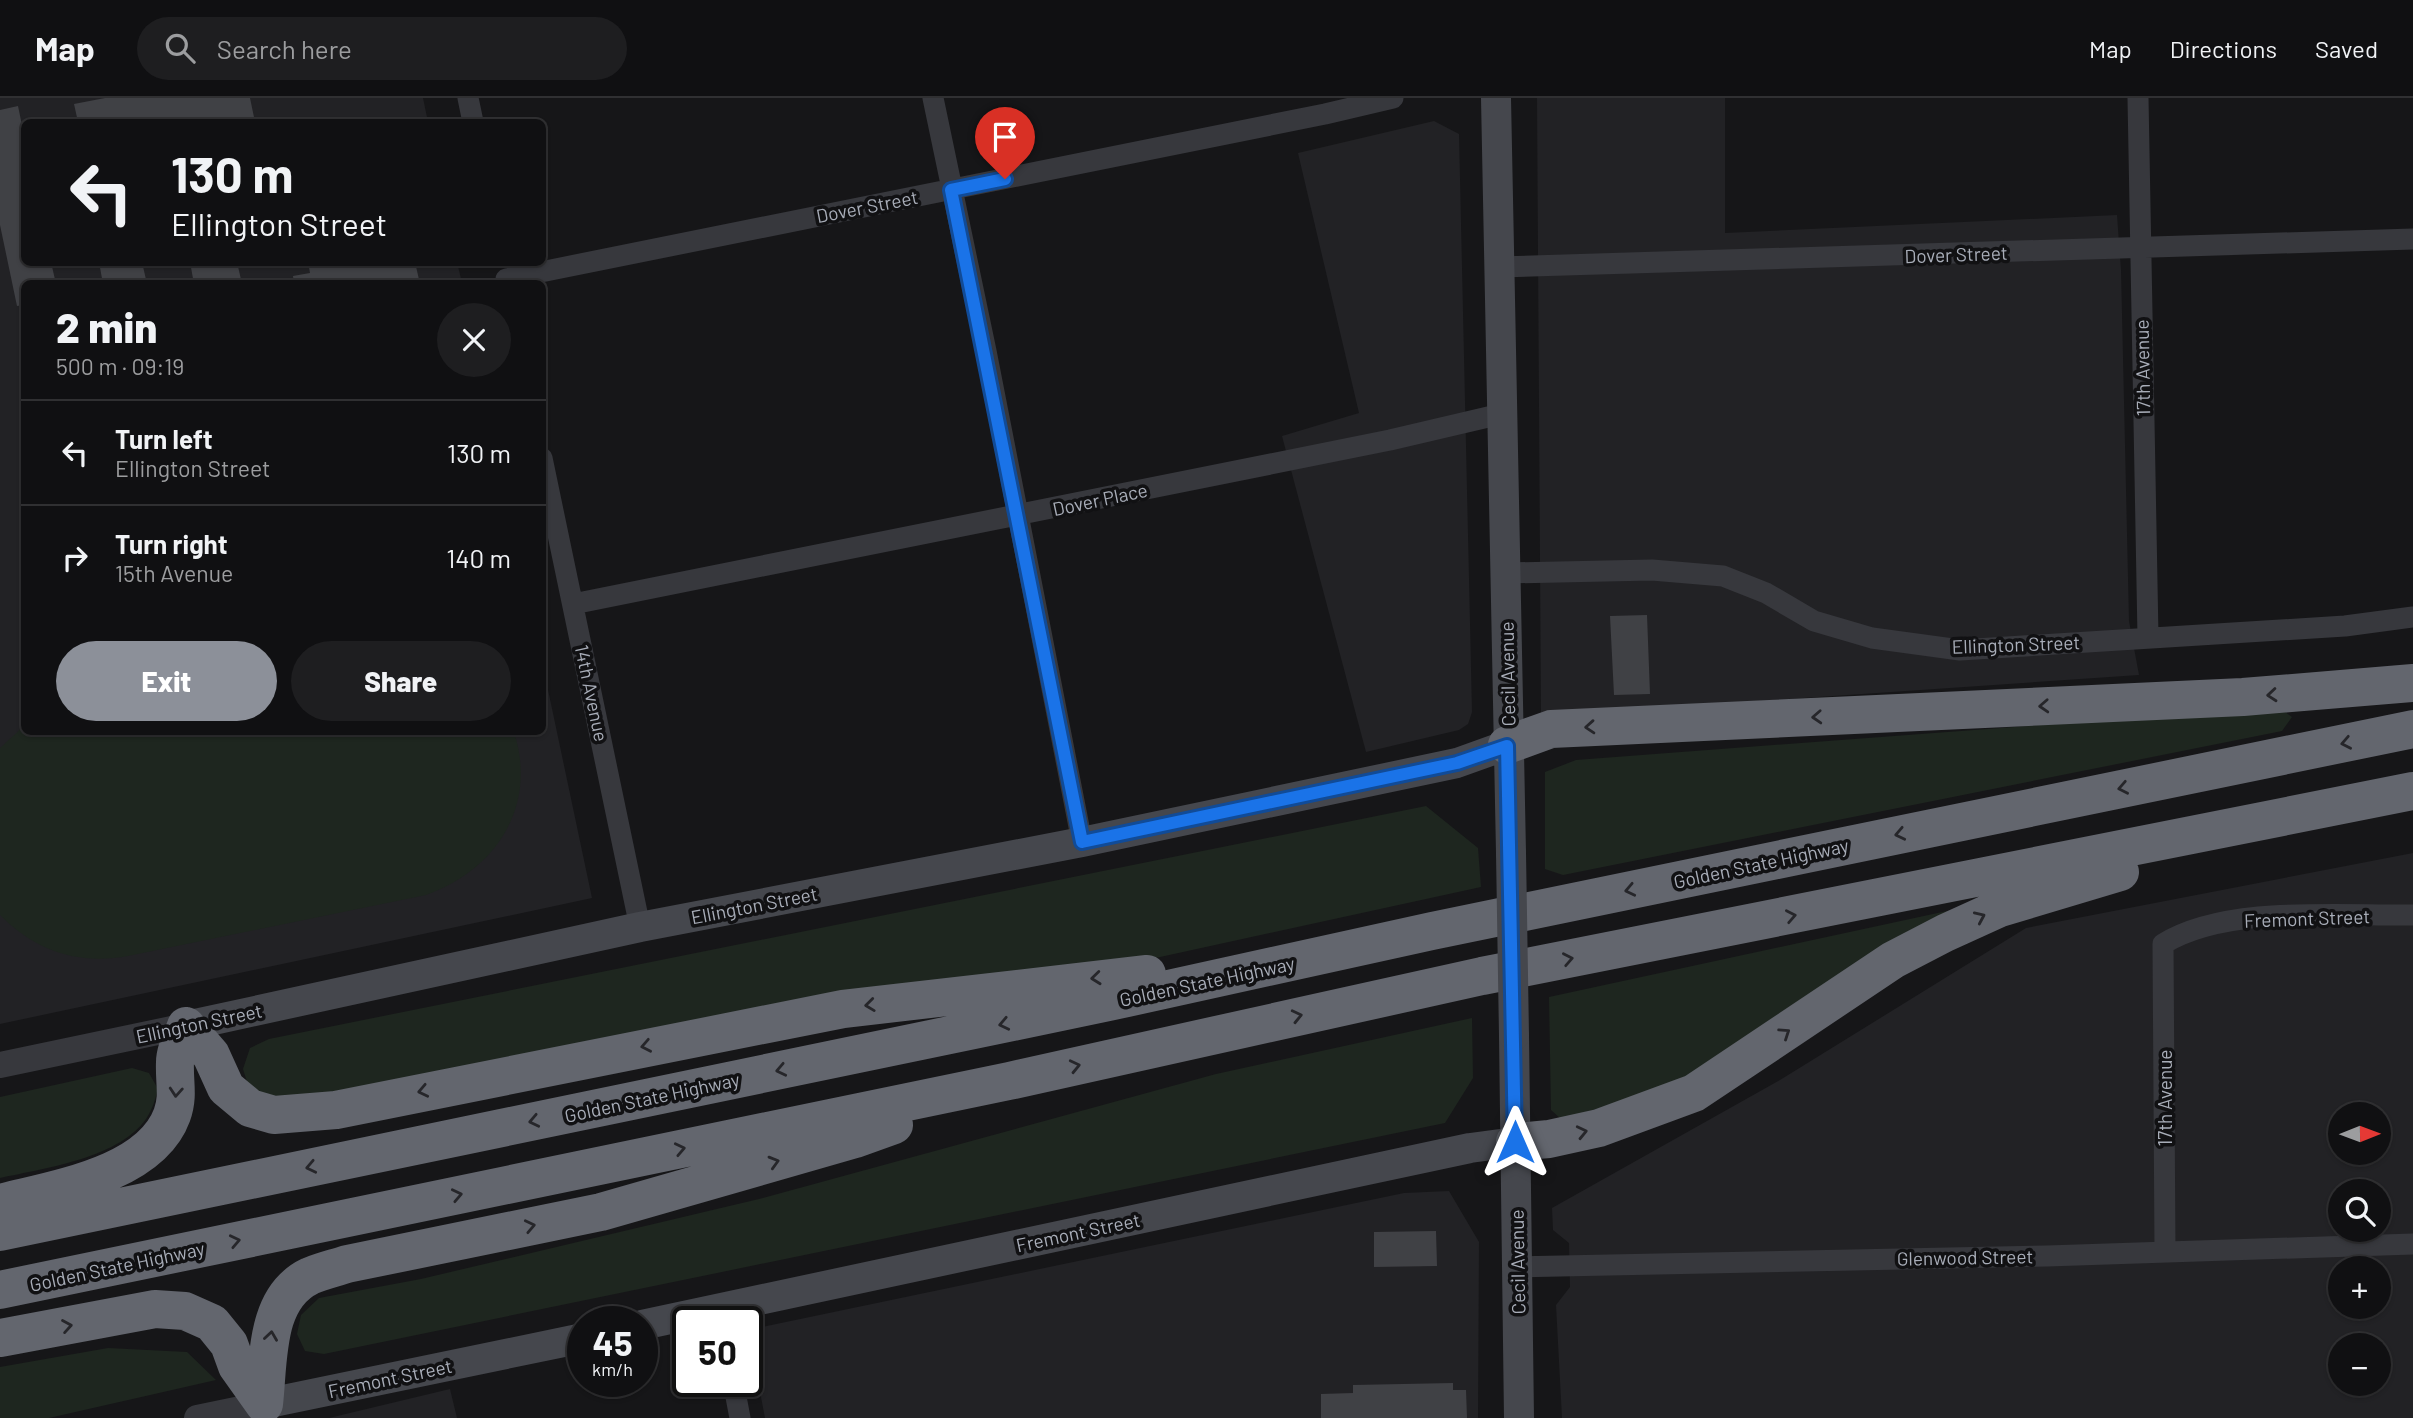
<!DOCTYPE html>
<html lang="en">
<head>
<meta charset="utf-8">
<style>
  :root { --surface:#101012; --page:#1e1e20; --text:#f1f3f6; --muted:#9c9d9f; --line:#303032; --accent:#8c9099 }
  body { margin:0; font-family:Barlow,sans-serif; background:var(--page); color:var(--text); height:100vh; display:flex; flex-direction:column; font-size:26px; white-space:nowrap }
  * { box-sizing:border-box; margin:0 }
  p { font-size:23px; color:var(--muted) }
  .icon { flex:none; width:38px; height:38px; fill:none; stroke:currentColor; stroke-width:2; stroke-linecap:round; stroke-linejoin:round }
  .map { position:relative; flex:1; overflow:hidden }
  .side { position:absolute; left:21px; top:182px; width:525px; height:455px; display:flex; flex-direction:column; background:var(--surface); border-radius:10px; box-shadow:0 2px 5px #0004,0 0 0 2px var(--line) }
  .side>* { flex:none }
  .top-card { position:absolute; left:21px; top:21px; width:525px; height:147px; border-radius:10px; box-shadow:0 2px 5px #0004,0 0 0 2px var(--line); background:#101012; color:var(--text); overflow:hidden }
  .needle { width:46px; rotate:89deg }
  .tools { position:absolute; left:2328px; top:1004px; display:grid; gap:14px }
  .tools a { display:grid; place-items:center; width:63px; height:63px; border-radius:50%; background:var(--surface); box-shadow:0 2px 5px #0004,0 0 0 2px var(--line); font-size:35px }
  .speed { position:absolute; left:567px; top:1208px; display:flex; gap:14px; font-size:35px; font-weight:700; text-align:center }
  .speed>* { display:grid; place-content:center; width:91px; height:91px; border-radius:50%; background:var(--surface); box-shadow:0 2px 5px #0004,0 0 0 2px var(--line); line-height:1 }
  .speed small { font-size:18px; font-weight:400 }
  .speed .limit { border:4px solid #111; border-radius:10px; background:#fff; color:#111 }
  .pin { position:absolute; display:grid; place-items:center; width:60px; height:60px; color:#fff; margin:-72px -30px; border-radius:50% 50% 50% 0; rotate:-45deg; box-shadow:0 0 7px #0007 }
  .pin .icon { rotate:45deg }
  .me { position:absolute; width:77px; margin:-38px; rotate:0deg; stroke-linejoin:round; filter:drop-shadow(0 0 5px #0008) }
  .turn { display:flex; align-items:center; gap:24px; height:147px; padding:0 35px; font-size:32px }
  .turn .icon { width:91px; height:91px; stroke-width:2.5 }
  .turn b { display:block; font-size:49px; line-height:60px }
  .round { display:grid; place-items:center; flex:none; width:74px; height:74px; border-radius:37px; background:var(--page) }
  .headline { display:flex; align-items:center; justify-content:space-between; height:119px; padding:0 35px }
  h1 { font-size:42px; font-weight:800; line-height:52px }
  .action { display:flex; gap:14px; margin-top:auto; padding:14px 35px }
  .action a { flex:1; height:80px; border-radius:42px; background:var(--accent); color:#fff; font-size:28px; font-weight:800; line-height:80px; text-align:center }
  .action a+a { background:var(--page); color:var(--text) }
  ul { padding:0; list-style:none }
  li { display:flex; align-items:center; gap:21px; height:105px; padding:0 35px; border-top:2px solid var(--line) }
  li div { flex:1 }
  li b { display:block; font-size:26px }
  li em { font-style:normal }
  header { display:flex; align-items:center; gap:42px; box-sizing:border-box; height:98px; padding:0 35px; background:var(--surface); border-bottom:2px solid var(--line) }
  header strong { font-size:33px }
  nav { display:flex; gap:38px; margin-inline-start:auto; font-size:24px }
  .search { width:490px; height:63px; background:var(--page); display:flex; align-items:center; gap:18px; box-sizing:border-box; padding:0 24px; border-radius:38px; color:var(--muted); font-size:26px }
  .map>svg:first-child { display:block }
</style>
</head>
<body>
<header>
<strong>Map</strong>
<div class="search"><svg class="icon" aria-label="search" viewBox="0 0 24 24"><circle cx="10" cy="10" r="6"/><path d="M15 15l6 6"/></svg>Search here</div>
<nav><a>Map</a><a>Directions</a><a>Saved</a></nav>
</header>
<div class="map">
<svg width="2413" height="1320" viewBox="0 0 2413 1320">
  <rect width="100%" height="100%" fill="#161618"/>
  <path fill="#222225" fill-rule="evenodd" d="M0,0H423L428,24H24V164H457L462,185L24,186V634H542L543,568L592,800L0,926Z
    M1537,0H1725V135L2117,117L2121,172L2129,523L2139,577L1541,618Z
    M1434,23L1459,36L1472,614L1468,626L1459,632L1366,654L1282,338L1359,315L1298,55Z
    M2413,755V1320H1562L1556,1207L1570,1189L1569,1145L1553,1132L1552,1110L1780,982L2026,830ZM2340,1017H2378V1055H2340ZM2340,1094H2378V1132H2340ZM2340,1171H2378V1209H2340ZM2340,1248H2378V1286H2340Z
    M1449,1093L1479,1144L1478,1320H765L751,1247L757,1230L1404,1095Z
    M450,1291L457,1320H329Z"/>
  <path fill="#1e261f" d="M2278,609L2292,619L2282,633L1563,777L1545,771V674L1576,662Z
    M24,628V634H514C538,708 496,772 426,797L128,858C77,867 36,853 0,817V650Z
    M1426,708L1478,750L1481,789L1119,868L309,998L269,999L249,990L243,971L250,950L269,941Z
    M1984,805L1689,985L1561,1021L1551,1012L1549,899Z
    M1472,920L1473,980L1445,1025L324,1256L305,1253L297,1236L301,1217L319,1200L421,1181L759,1101L1216,976Z
    M132,970L149,975L158,991C156,998 154,1006 151,1012C130,1059 45,1070 0,1080V999Z
    M108,1250L187,1254L216,1282L49,1320H0V1269Z"/>
  <path fill="#404145" d="M105,0H250L255,24H78L74,6Z
    M18,8L24,37V164H51L56,186H24V207L17,208L0,127V12Z
    M99,164H142L147,186H103Z
    M190,164H237L242,186H194Z
    M308,164H331L332,170L358,164H415L420,186H294L293,178L310,175Z
    M1647,517L1650,596L1614,597L1610,518Z
    M1436,1133L1437,1168L1374,1169V1134Z
    M1453,1285V1292H1466L1467,1320H1321V1296L1353,1295V1287Z"/>
  <g fill="none" stroke-linecap="round" stroke-linejoin="round">
    <path stroke="#37383d" stroke-width="21" d="M468,0L473,24
      M933,0L986,253L1082,744
      M2138,0L2148,539
      M1498,169L2413,141
      M506,181L1325,16L1393,0
      M542,360L640,829
      M1506,475L1652,472L1723,478L1766,495L1814,523L1872,540L1960,552L2345,528L2413,519
      M573,506L1390,342L1501,316
      M2165,1153L2163,846C2226,807 2339,818 2413,817
      M1517,1169L2047,1158L2413,1146
      M733,1283L740,1320"/>
    <path stroke="#37383d" stroke-width="26" d="M0,967L186,928
      M197,1320L264,1306"/>
    <path stroke="#45474d" stroke-width="30" d="M1496,0L1511,755
      M186,928L640,829L1082,744L1457,665L1507,647
      M1514,938L1519,1320
      M642,1227L1470,1050L1515,1044
      M264,1306L583,1240"/>
    <path stroke="#63666e" stroke-width="38" d="M1507,647L1551,631L2243,599L2413,585
      M186,928L211,957L226,990L250,1010L274,1017L336,1012L843,911L1147,876
      M1515,1044L1549,1041L1599,1030L1694,995L1893,862L1945,835L2000,810L2120,774
      M0,1105C54,1091 150,1077 172,1017C179,998 174,984 175,964C175,953 182,939 186,928
      M0,1134L1109,904L1432,833L2413,631
      M0,1192L1009,983L1482,878L2413,693
      M0,1240L155,1211L185,1213L212,1225L229,1246L237,1268L264,1306
      M264,1306C269,1263 264,1200 310,1178C322,1173 335,1170 347,1166L601,1114L855,1041L894,1027"/>
    <path stroke="#45474d" stroke-width="30" d="M1511,755L1514,938"/>
  </g>
  <defs><path id="oneway-chevron" d="M-2-3.5L2.5 0L-2 3.5" fill="none" stroke-width="1.6" stroke-linecap="round" stroke-linejoin="round" transform="scale(1.75)"/></defs>
  <g stroke="#26262a">
    <use href="#oneway-chevron" transform="translate(2272 597) rotate(175)"/>
    <use href="#oneway-chevron" transform="translate(2044 608) rotate(177)"/>
    <use href="#oneway-chevron" transform="translate(1817 619) rotate(177)"/>
    <use href="#oneway-chevron" transform="translate(1590 629) rotate(176)"/>
    <use href="#oneway-chevron" transform="translate(2346 645) rotate(169)"/>
    <use href="#oneway-chevron" transform="translate(2123 690) rotate(169)"/>
    <use href="#oneway-chevron" transform="translate(1900 736) rotate(168)"/>
    <use href="#oneway-chevron" transform="translate(1630 792) rotate(168)"/>
    <use href="#oneway-chevron" transform="translate(1791 818) rotate(-11)"/>
    <use href="#oneway-chevron" transform="translate(1980 819) rotate(-24)"/>
    <use href="#oneway-chevron" transform="translate(1568 861) rotate(-11)"/>
    <use href="#oneway-chevron" transform="translate(1096 880) rotate(174)"/>
    <use href="#oneway-chevron" transform="translate(870 907) rotate(173)"/>
    <use href="#oneway-chevron" transform="translate(1297 918) rotate(-13)"/>
    <use href="#oneway-chevron" transform="translate(1004 926) rotate(168)"/>
    <use href="#oneway-chevron" transform="translate(1785 935) rotate(-34)"/>
    <use href="#oneway-chevron" transform="translate(646 948) rotate(169)"/>
    <use href="#oneway-chevron" transform="translate(1075 968) rotate(-13)"/>
    <use href="#oneway-chevron" transform="translate(781 972) rotate(168)"/>
    <use href="#oneway-chevron" transform="translate(423 993) rotate(168)"/>
    <use href="#oneway-chevron" transform="translate(176 994) rotate(94)"/>
    <use href="#oneway-chevron" transform="translate(534 1023) rotate(168)"/>
    <use href="#oneway-chevron" transform="translate(1582 1034) rotate(-13)"/>
    <use href="#oneway-chevron" transform="translate(680 1051) rotate(-12)"/>
    <use href="#oneway-chevron" transform="translate(774 1064) rotate(-16)"/>
    <use href="#oneway-chevron" transform="translate(311 1069) rotate(168)"/>
    <use href="#oneway-chevron" transform="translate(457 1097) rotate(-12)"/>
    <use href="#oneway-chevron" transform="translate(530 1128) rotate(-12)"/>
    <use href="#oneway-chevron" transform="translate(235 1143) rotate(-12)"/>
    <use href="#oneway-chevron" transform="translate(67 1228) rotate(-10)"/>
    <use href="#oneway-chevron" transform="translate(271 1238) rotate(-82)"/>
  </g>
  <g fill="none" stroke-linecap="round" stroke-linejoin="round">
    <defs>
      <path id="route" d="M1005,81L951,92L1082,744L1457,665L1507,648L1515,1044"/>
    </defs>
    <use href="#route" stroke="#114b97" stroke-width="18"/>
    <use href="#route" stroke="#1a73e8" stroke-width="12"/>
  </g>
  <g text-anchor="middle" dominant-baseline="central" stroke-width="7" stroke-linejoin="round" paint-order="stroke">
    <g font-size="19" fill="#a8adb8" stroke="#111113">
      <text transform="translate(867 108) rotate(-11)">Dover Street</text>
      <text transform="translate(1956 156) rotate(-2)">Dover Street</text>
      <text transform="translate(2142 270) rotate(-91)">17th Avenue</text>
      <text transform="translate(1100 401) rotate(-12)">Dover Place</text>
      <text transform="translate(2016 546) rotate(-2)">Ellington Street</text>
      <text transform="translate(1507 576) rotate(-91)">Cecil Avenue</text>
      <text transform="translate(592 595) rotate(78)">14th Avenue</text>
      <text transform="translate(1761 765) rotate(-12)">Golden State Highway</text>
      <text transform="translate(754 807) rotate(-11)">Ellington Street</text>
      <text transform="translate(2307 820) rotate(-2)">Fremont Street</text>
      <text transform="translate(1207 883) rotate(-12)">Golden State Highway</text>
      <text transform="translate(199 925) rotate(-12)">Ellington Street</text>
      <text transform="translate(652 999) rotate(-12)">Golden State Highway</text>
      <text transform="translate(2164 1000) rotate(-90)">17th Avenue</text>
      <text transform="translate(1078 1134) rotate(-12)">Fremont Street</text>
      <text transform="translate(1965 1159) rotate(-1)">Glenwood Street</text>
      <text transform="translate(1517 1164) rotate(-91)">Cecil Avenue</text>
      <text transform="translate(117 1168) rotate(-12)">Golden State Highway</text>
      <text transform="translate(390 1280) rotate(-12)">Fremont Street</text>
    </g>
  </g>
</svg>
<div class="tools">
<a><svg class="needle" viewBox="-14 -14 28 28"><path d="M0-13l5 13h-10z" fill="#e53935"/><path d="M0 13l5-13h-10z" fill="#9c9d9f"/></svg></a>
<a><svg class="icon" aria-label="search" viewBox="0 0 24 24"><circle cx="10" cy="10" r="6"/><path d="M15 15l6 6"/></svg></a>
<a>+</a>
<a>−</a>
</div>
<div class="speed"><div>45<small>km/h</small></div><div class="limit">50</div></div>
<div class="pin" style="left:1005px;top:81px;background:#d93025"><svg class="icon" aria-label="arrive" viewBox="0 0 24 24"><path d="M6 21V4h12l-3 4 3 4H6"/></svg></div>
<svg class="me" style="left:1515px;top:1044px" viewBox="-20 -20 40 40"><path d="M0-17L14 15 0 8-14 15z" fill="#1a73e8" stroke="#fff" stroke-width="4"/></svg>
<div class="top-card">
<div class="turn"><svg class="icon" aria-label="left" viewBox="0 0 24 24"><path d="M17 20v-9H6M10 6l-5 5 5 5"/></svg><div><b>130 m</b>Ellington Street</div></div>
</div>
<section class="side">
<div class="headline"><div><h1>2 min</h1><p>500 m · 09:19</p></div><a class="round"><svg class="icon" aria-label="close" viewBox="0 0 24 24"><path d="M6 6l12 12M18 6L6 18"/></svg></a></div>
<ul>
<li><svg class="icon" aria-label="left" viewBox="0 0 24 24"><path d="M17 20v-9H6M10 6l-5 5 5 5"/></svg><div><b>Turn left</b><p>Ellington Street</p></div><em>130 m</em></li>
<li><svg class="icon" aria-label="right" viewBox="0 0 24 24"><path d="M7 20v-9h11M14 6l5 5-5 5"/></svg><div><b>Turn right</b><p>15th Avenue</p></div><em>140 m</em></li>
</ul>
<div class="action"><a>Exit</a><a>Share</a></div>
</section>
</div>
</body>
</html>
